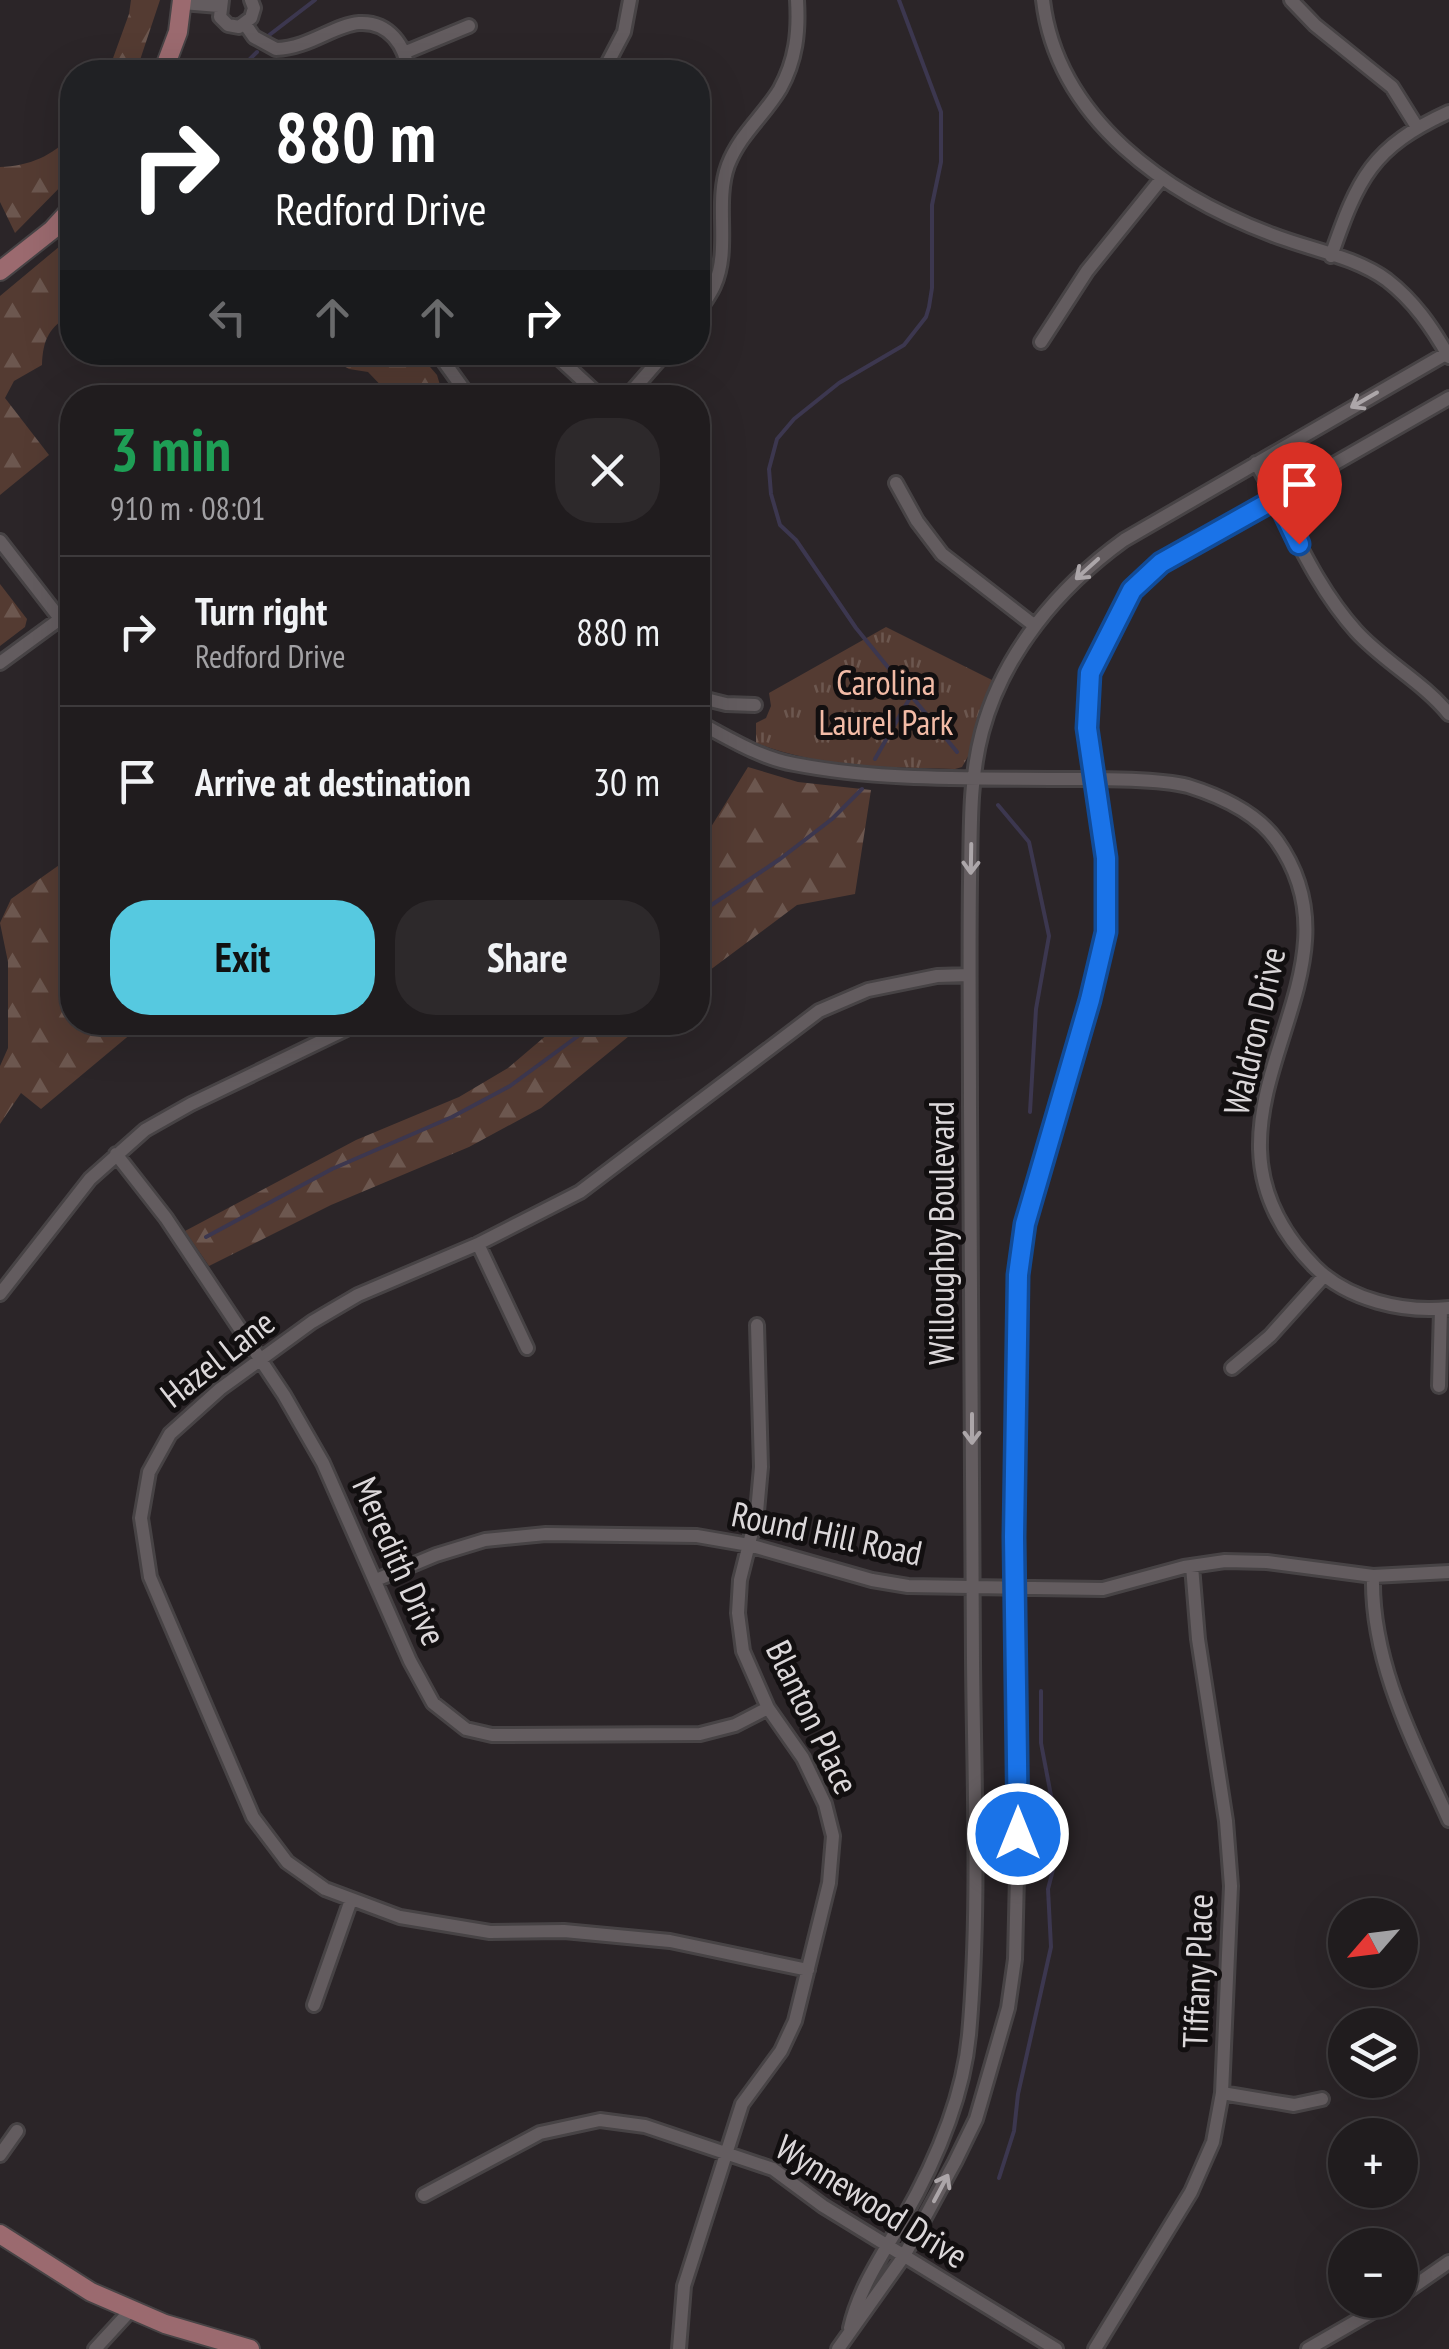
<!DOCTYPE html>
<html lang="en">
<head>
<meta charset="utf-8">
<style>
  :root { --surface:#201c1e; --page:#2d292b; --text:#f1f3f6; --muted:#a2a1a4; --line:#3d3a3c; --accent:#56c9e0 }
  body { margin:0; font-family:"PT Sans Narrow",sans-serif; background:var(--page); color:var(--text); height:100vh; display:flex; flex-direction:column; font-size:38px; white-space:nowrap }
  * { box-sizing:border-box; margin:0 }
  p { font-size:32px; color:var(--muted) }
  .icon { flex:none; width:55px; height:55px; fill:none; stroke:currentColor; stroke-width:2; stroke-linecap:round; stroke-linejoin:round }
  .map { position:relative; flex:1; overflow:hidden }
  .drawer { position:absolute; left:60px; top:385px; width:650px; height:650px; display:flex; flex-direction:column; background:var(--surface); border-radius:40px; box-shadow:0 10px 40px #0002,0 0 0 2px var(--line) }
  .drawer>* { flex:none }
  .guide { position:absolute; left:60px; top:60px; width:650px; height:305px; border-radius:40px; box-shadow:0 10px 40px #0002,0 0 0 2px var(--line); background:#202124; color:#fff; overflow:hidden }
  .needle { width:65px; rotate:242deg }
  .fabs { position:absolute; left:1328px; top:1898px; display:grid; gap:20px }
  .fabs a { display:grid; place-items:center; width:90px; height:90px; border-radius:50%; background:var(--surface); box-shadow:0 10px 40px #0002,0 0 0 2px var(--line); font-size:50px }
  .pin { position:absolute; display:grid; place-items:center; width:85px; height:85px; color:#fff; margin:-102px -42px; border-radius:50% 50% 50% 0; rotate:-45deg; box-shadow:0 0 10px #0007 }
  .pin .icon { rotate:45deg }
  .me { position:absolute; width:110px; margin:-55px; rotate:0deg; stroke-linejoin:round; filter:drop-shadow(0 0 8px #0008) }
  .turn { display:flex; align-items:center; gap:35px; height:210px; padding:0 50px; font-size:45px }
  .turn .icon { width:130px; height:130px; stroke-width:2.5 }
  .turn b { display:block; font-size:70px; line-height:85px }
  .lanes { display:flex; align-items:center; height:95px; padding:0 50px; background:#0003; justify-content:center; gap:50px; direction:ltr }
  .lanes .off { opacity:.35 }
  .round { display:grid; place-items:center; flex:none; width:105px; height:105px; border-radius:40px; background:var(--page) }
  .summary { display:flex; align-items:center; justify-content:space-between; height:170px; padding:0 50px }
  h1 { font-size:60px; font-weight:700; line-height:75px; color:#1e9e55 }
  .primary-button { display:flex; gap:20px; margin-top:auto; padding:20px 50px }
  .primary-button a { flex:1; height:115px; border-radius:40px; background:var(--accent); color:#111; font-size:40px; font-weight:700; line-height:115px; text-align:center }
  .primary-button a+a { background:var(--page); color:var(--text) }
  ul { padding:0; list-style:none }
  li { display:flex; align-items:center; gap:30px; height:150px; padding:0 50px; border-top:2px solid var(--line) }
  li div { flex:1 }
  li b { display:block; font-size:38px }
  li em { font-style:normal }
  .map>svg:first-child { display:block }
</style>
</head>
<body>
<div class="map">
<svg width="1449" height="2349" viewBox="0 0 1449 2349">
  <defs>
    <pattern id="grass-tufts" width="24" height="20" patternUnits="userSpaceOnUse" patternTransform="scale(2.5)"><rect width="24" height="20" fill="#543b32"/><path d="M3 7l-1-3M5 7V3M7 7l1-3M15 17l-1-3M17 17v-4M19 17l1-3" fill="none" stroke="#6c574f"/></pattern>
    <pattern id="forest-firs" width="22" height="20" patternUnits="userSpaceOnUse" patternTransform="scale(2.5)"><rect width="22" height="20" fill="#543b32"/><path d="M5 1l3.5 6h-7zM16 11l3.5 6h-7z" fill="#6c574f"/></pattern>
  </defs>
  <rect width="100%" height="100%" fill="#2b2528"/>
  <path fill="url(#grass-tufts)" d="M886,627L994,681L970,753L962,767L955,769C887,767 820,768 756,743V723L766,718L771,706L769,693Z"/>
  <path fill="url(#forest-firs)" d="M131,0H160L136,72H108L129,14Z
    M72,135V175L15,233L0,202V167C30,166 52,156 72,135Z
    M72,236V314C49,327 43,339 42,365L14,381L5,398L49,455L0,495V296Z
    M321,353H418L437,375L440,385L427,397H392L368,372L349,369Z
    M0,584L27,619L25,627L0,646Z
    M748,767L798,782L871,790L855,894L797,905L698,979V848Z
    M72,856V1022L144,1023L41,1109L21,1093L0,1124V1066L8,1048V962L0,923L11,899Z
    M562,1022L645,1023L541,1108L469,1147L331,1205L209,1266L185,1231L356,1140L459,1097L508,1068Z"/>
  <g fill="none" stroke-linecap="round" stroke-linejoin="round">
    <path stroke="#3c374f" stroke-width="4" d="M899,0L941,112V162L932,205V288L929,307L926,317L904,345L839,383L794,419L777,439L769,469L771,494L780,525L796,540L856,628L957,752
      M268,36L315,0
      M237,72L257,52
      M875,759L911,696
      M998,805L1029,842L1049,936L1036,1009L1030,1112
      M698,914L780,859L832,819L862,789
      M206,1237L332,1169L452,1117L510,1086L597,1022
      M999,2178L1014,2131L1018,2094L1051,1947L1048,1889L1060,1843L1041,1743V1691"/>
    <defs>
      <path id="minor" d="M222,0L220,17L228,25L239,27L251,18L254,8L251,0
        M1043,0C1057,120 1169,196 1273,235C1309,249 1356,257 1387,280C1414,301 1432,327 1449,357
        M1291,0L1315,25L1392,87L1417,127
        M182,3L219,6
        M245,24L254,37L276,49C309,48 334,25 359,23C389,21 406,46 408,72
        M406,52L469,26
        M603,72L624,32L630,0
        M1331,256C1358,178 1372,147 1449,112
        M698,312C703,304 710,295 714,286C731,249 714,203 728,165C740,134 764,116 780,89C796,60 799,32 797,0
        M1041,342L1087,271L1162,178
        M437,352L470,398
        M552,352L602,398
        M626,398L666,352
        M1256,463C1289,519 1311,581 1356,631C1383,661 1423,682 1449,714
        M896,483L917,521L942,554L1035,626
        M0,541L72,634
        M0,663L60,619
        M698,697L726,704L755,705
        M698,722C728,738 760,758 794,764C881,781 972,778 1059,779C1093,779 1157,778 1188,786C1220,796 1257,813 1277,841C1378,983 1166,1117 1315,1267C1348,1300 1404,1313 1449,1308
        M116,1154L166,1218L284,1395L323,1463L410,1661L433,1703L466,1729L492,1735L700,1734L735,1725L768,1708
        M478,1244L527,1348
        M0,1294L90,1179L145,1130L191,1104L361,1022
        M1232,1368L1270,1336L1324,1276
        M1439,1386L1441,1309
        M1373,1576C1371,1663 1414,1743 1449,1820
        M376,1580L436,1555L485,1540L546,1534L697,1536L749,1545L872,1580L908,1586L1103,1589L1184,1567L1225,1561L1267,1562L1373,1576L1449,1572
        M808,1970L670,1941L564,1931L490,1932L400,1917L325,1889L287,1862L253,1817L150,1577L141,1518L149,1472L170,1434L220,1389L312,1322L358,1295L478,1244L580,1192L819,1011L868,990L937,976L969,975
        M314,2005L351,1900
        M1222,2093L1294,2105L1322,2099
        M0,2155L17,2131
        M424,2195L540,2133L600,2120L645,2126L773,2169L823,2206L1056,2349
        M1400,2296L1449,2262
        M850,2328C859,2288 883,2254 903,2219C935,2163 963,2100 969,2035C980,1911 974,1784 973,1660C972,1475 971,1291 970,1106C970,1031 969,956 970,881C971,831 969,781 982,732C1003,653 1059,587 1124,540L1449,352
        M95,2349L130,2311
        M679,2349L684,2286L742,2104L781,2051L795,2021L829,1883L833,1836L825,1804L803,1758L768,1708L743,1651L738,1613L740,1580L757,1512L761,1467L757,1325
        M838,2349L904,2256L955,2162L976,2119L1008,2008L1015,1959L1018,1834L1014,1537L1017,1275L1025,1224L1090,1000L1105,932L1106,858L1097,779L1087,728L1090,673L1132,590L1161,563L1449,398
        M1095,2349L1191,2192L1213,2142L1222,2093L1231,1886L1226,1821L1198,1639L1192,1566
        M1308,2349L1393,2300"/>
      <path id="major" d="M163,72L178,32L182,0
        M0,271L52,230L72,208
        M0,2234L91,2292L165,2324L250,2349"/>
    </defs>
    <use href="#minor" stroke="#474345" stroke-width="18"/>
    <use href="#major" stroke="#474345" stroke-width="22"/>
    <use href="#minor" stroke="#635c5f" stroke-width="12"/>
    <use href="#major" stroke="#9b6a6f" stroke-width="18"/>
  </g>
  <defs><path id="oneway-shaft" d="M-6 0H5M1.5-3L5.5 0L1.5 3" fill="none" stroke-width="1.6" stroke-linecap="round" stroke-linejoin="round" transform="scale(2.5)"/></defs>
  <g stroke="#aca6a9">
    <use href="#oneway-shaft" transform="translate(1364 400) rotate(150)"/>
    <use href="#oneway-shaft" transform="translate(1087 569) rotate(138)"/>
    <use href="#oneway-shaft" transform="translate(971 859) rotate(91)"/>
    <use href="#oneway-shaft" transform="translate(972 1429) rotate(90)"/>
    <use href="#oneway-shaft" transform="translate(941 2188) rotate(-62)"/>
  </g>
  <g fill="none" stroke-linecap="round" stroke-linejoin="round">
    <defs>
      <path id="route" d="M1018,1834L1014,1537L1018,1275L1025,1224L1090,1000L1106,932V858L1087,728L1090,673L1132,590L1161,563L1277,498L1299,544"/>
    </defs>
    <use href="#route" stroke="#114b97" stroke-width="25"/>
    <use href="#route" stroke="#1a73e8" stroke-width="18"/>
  </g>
  <g text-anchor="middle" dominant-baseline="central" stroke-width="10" stroke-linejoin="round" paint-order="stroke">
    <g font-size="35" fill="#f2bba6" stroke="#120f10">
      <text x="886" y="682">Carolina<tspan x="886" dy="40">Laurel Park</tspan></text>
    </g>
    <g font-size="35" fill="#dcd8da" stroke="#120f10">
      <text transform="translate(1254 1031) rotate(-77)">Waldron Drive</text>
      <text transform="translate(941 1233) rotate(-90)">Willoughby Boulevard</text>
      <text transform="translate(217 1358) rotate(-38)">Hazel Lane</text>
      <text transform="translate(827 1533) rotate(12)">Round Hill Road</text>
      <text transform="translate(400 1561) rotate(66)">Meredith Drive</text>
      <text transform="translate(813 1717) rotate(64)">Blanton Place</text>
      <text transform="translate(1197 1971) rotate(-88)">Tiffany Place</text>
      <text transform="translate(872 2201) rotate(32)">Wynnewood Drive</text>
    </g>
  </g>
</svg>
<div class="fabs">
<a><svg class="needle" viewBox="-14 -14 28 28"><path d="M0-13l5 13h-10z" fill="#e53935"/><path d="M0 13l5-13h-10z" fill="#a2a1a4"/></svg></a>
<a><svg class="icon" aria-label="layers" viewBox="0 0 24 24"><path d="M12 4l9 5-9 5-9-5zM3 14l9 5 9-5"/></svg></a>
<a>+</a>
<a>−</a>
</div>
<div class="pin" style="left:1299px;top:544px;background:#d93025"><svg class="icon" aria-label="arrive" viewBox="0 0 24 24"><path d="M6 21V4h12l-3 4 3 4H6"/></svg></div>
<svg class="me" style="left:1018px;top:1834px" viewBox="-20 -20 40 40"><circle r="17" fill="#1a73e8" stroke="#fff" stroke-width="3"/><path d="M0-11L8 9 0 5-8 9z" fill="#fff"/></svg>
<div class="guide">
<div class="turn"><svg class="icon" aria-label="right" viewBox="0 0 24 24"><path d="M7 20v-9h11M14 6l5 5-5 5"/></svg><div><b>880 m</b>Redford Drive</div></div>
<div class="lanes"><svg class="icon off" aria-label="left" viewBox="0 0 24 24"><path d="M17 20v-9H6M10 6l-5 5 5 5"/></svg><svg class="icon off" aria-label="ahead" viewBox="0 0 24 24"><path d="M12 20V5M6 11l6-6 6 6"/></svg><svg class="icon off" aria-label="ahead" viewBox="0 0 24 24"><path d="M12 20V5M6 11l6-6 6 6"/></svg><svg class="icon" aria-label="right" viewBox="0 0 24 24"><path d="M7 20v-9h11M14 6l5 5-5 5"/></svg></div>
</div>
<section class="drawer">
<div class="summary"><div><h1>3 min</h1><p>910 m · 08:01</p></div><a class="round"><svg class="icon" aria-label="close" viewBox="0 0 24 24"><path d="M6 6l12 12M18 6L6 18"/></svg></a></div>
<ul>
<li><svg class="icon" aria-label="right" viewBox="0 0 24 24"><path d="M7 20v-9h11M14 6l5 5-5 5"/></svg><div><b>Turn right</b><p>Redford Drive</p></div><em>880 m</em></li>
<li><svg class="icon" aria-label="arrive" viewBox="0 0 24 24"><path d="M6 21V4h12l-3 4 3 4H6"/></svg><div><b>Arrive at destination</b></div><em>30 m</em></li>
</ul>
<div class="primary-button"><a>Exit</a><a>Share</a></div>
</section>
</div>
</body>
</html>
